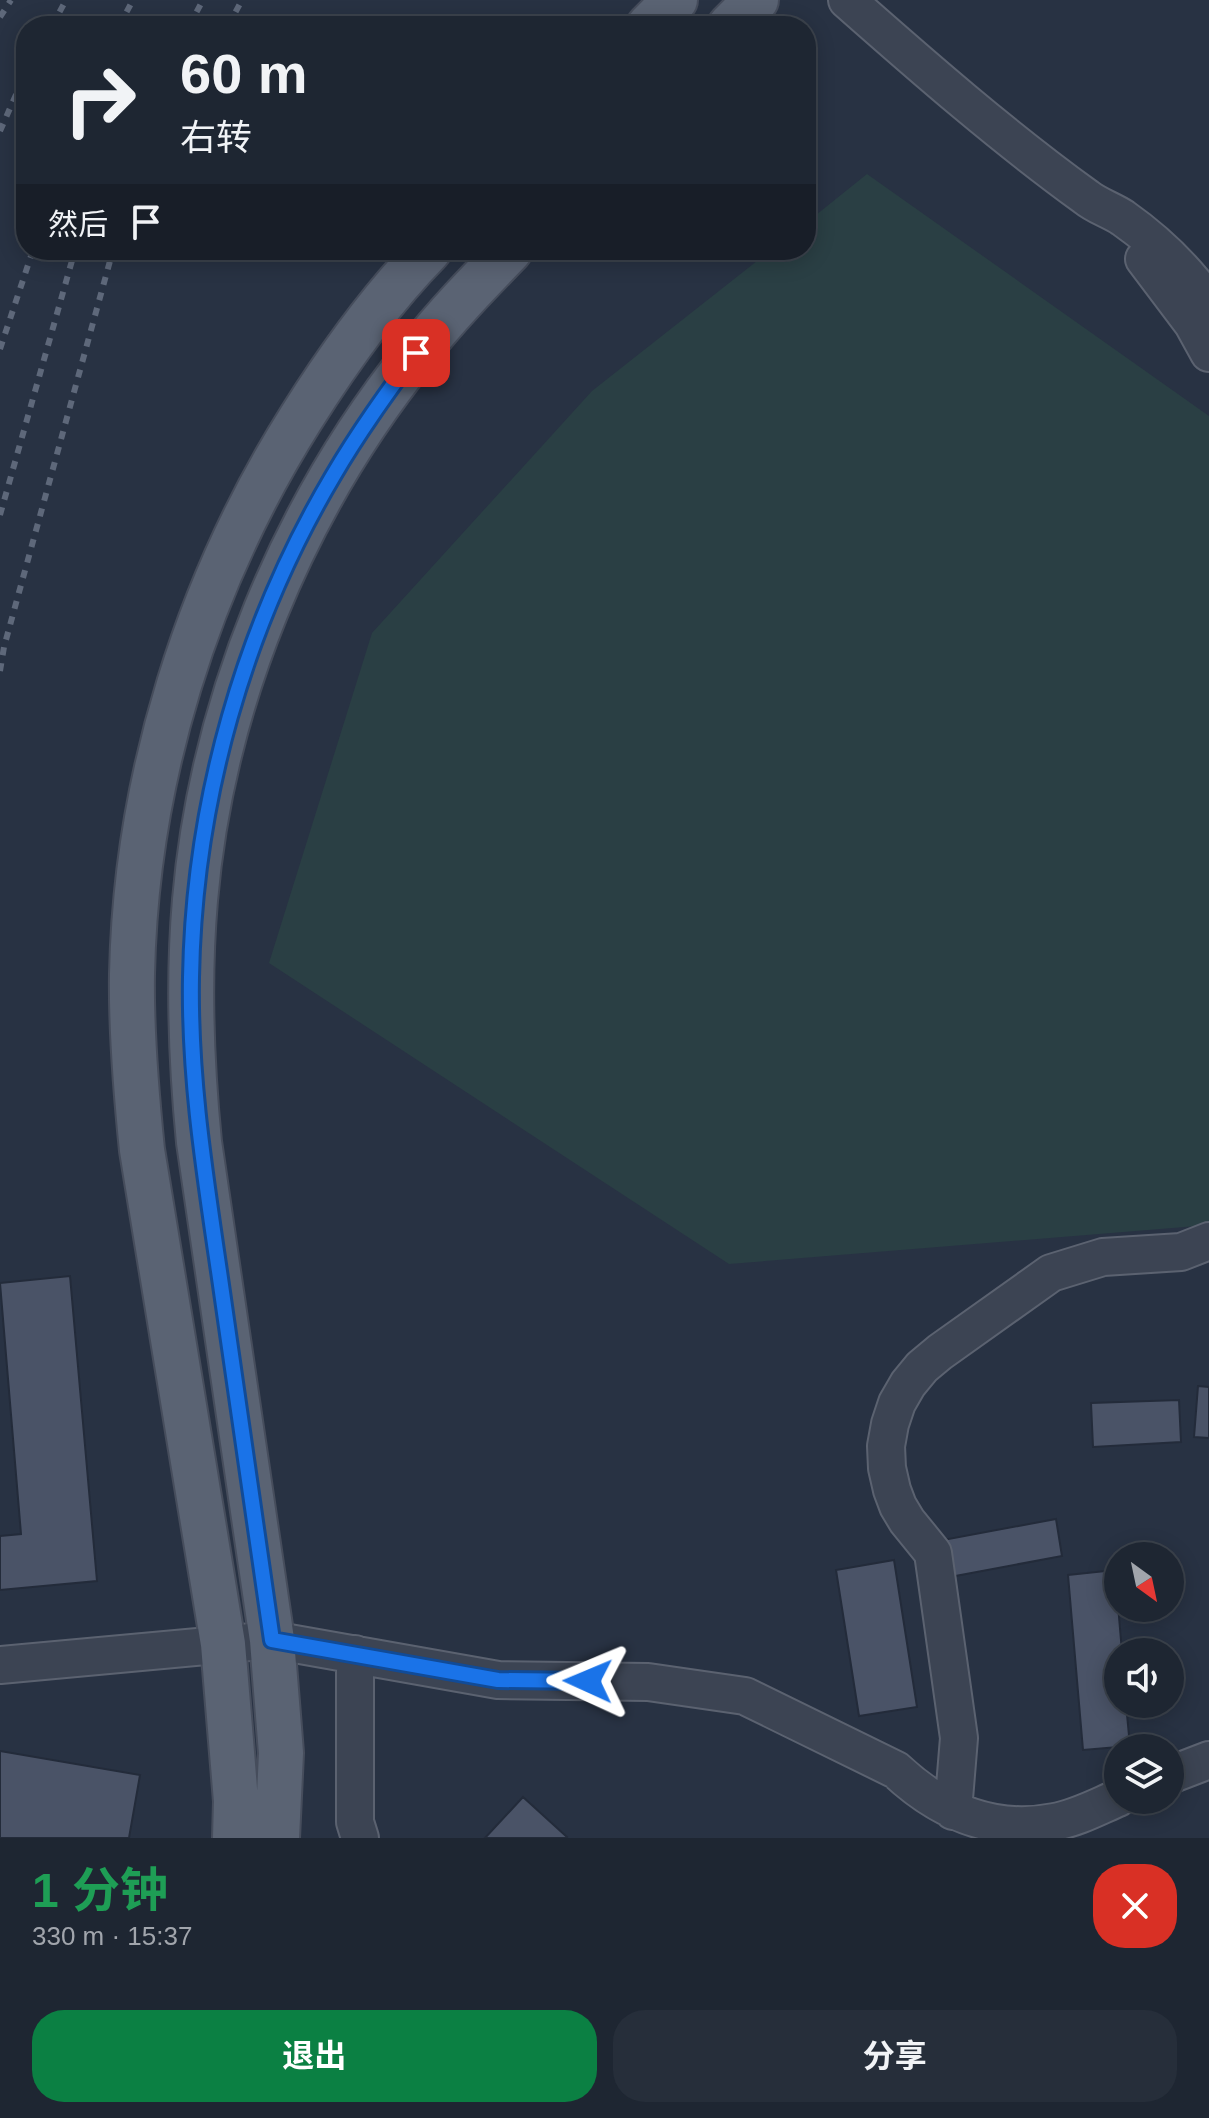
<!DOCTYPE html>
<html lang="zh">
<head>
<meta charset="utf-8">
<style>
  :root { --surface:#1e2632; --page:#262e3a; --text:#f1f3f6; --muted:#a1a5ac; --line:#3c434d; --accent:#0b8043 }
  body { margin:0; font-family:Helvetica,"Noto Sans SC",sans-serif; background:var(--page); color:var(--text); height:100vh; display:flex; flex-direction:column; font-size:30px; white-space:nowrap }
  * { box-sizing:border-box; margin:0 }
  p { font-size:26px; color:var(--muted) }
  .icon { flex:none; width:44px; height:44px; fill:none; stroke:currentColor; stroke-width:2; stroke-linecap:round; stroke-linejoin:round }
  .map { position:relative; height:1838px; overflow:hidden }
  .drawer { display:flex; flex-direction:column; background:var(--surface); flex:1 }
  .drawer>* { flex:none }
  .banner { position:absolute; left:16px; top:16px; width:800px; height:244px; border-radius:32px; box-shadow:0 4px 20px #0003,0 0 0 2px var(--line); background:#1e2632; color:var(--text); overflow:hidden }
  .needle { width:52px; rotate:147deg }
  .controls { position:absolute; left:1104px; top:1542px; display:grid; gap:16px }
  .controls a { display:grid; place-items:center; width:80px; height:80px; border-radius:50%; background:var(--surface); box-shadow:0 4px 20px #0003,0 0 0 2px var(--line); font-size:40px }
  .pin { position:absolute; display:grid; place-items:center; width:68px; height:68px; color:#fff; margin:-34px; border-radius:16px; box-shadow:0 4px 12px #0006 }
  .me { position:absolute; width:88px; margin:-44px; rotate:271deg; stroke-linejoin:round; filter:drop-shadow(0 0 6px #0008) }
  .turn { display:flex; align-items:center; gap:28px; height:168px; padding:0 32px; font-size:36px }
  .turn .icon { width:104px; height:104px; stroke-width:2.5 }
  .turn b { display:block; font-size:56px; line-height:68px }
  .then { display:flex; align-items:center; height:76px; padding:0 32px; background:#0003; gap:16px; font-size:30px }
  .round { display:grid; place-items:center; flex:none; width:84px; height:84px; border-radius:32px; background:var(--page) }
  .overview { display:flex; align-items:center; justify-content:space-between; height:136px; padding:0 32px }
  h1 { font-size:48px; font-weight:700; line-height:60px; color:#1e9e55 }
  .button { display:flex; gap:16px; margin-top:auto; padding:16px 32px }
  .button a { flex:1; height:92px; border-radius:32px; background:var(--accent); color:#fff; font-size:32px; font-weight:700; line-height:92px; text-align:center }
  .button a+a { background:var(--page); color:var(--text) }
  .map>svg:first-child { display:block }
</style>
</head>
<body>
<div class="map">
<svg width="1209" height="1838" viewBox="0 0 1209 1838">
  <rect width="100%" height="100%" fill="#283243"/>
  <path fill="#2a3f44" d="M867,174L1209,416V1225L729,1264L269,963L372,633L592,391L771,250H806V223Z"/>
  <path fill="#4a5367" stroke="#232b3a" stroke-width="2" d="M70,1276L97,1581L0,1590V1536L21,1534L0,1283Z
    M1198,1386L1209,1387V1438L1194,1437Z
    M1179,1400L1181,1442L1093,1447L1091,1403Z
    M1056,1519L1062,1556L950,1577L943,1540Z
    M894,1560L917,1707L859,1716L836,1570Z
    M1115,1570L1122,1652H1118V1704H1126L1130,1746L1083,1750L1068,1575Z
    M0,1751L140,1775L129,1838H0Z
    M523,1797L567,1837L566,1838H485Z"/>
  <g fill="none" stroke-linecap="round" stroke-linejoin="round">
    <defs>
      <path id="minor" d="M847,0C924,68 1003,137 1086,197C1097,206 1111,210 1123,218C1157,242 1185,269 1209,303
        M1144,259L1193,324L1209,353
        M355,1654V1822L360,1838
        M0,1665L272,1640L498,1680L648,1682L745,1696L896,1770C941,1812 993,1834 1054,1822C1077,1818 1097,1807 1118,1798
        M1170,1775L1209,1760
        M953,1811L959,1738L933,1553L907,1521L898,1506L892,1490L887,1468L886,1446L890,1424L897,1403L908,1384L922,1367L940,1352L1051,1273L1103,1257L1181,1252L1209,1241"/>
      <path id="major" d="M649,26L675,0
        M730,26L756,0
        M235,1838L236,1801L223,1644L142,1150C136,1091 131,1033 132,974C136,779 197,583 301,418C338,359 380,300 429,250
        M277,1838L281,1753L272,1640L199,1142C191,1061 188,981 195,900C212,703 293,507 417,353C446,316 478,283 510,250"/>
    </defs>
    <use href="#minor" stroke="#5b6270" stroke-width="40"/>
    <use href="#major" stroke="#464d5c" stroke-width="48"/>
    <use href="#minor" stroke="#3c4453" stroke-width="36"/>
    <use href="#major" stroke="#5a6373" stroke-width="44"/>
    <path stroke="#5e687a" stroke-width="6" stroke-dasharray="8 8" stroke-linecap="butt" d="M0,17L11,0
      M52,26L66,0
      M119,26L133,0
      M189,26L203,0
      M228,26L242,0
      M0,131L26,72
      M0,349L33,250
      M0,515L75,250
      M0,671L4,647L113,250"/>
  </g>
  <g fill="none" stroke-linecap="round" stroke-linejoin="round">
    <defs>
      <path id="route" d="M416,353C387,393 358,433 333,476C244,626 194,802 191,977C189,1084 207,1187 222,1292C239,1408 255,1524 272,1640L498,1680L588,1681"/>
    </defs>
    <use href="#route" stroke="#114b97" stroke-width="20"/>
    <use href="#route" stroke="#1a73e8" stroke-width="14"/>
  </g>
</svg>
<div class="controls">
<a><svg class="needle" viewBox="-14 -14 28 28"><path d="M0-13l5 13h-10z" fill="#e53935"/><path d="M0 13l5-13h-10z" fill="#a1a5ac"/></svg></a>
<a><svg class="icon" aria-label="sound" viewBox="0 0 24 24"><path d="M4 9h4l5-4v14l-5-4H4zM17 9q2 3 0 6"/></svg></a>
<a><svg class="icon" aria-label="layers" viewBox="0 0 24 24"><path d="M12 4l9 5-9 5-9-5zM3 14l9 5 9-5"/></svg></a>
</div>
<div class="pin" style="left:416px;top:353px;background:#d93025"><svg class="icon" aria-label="arrive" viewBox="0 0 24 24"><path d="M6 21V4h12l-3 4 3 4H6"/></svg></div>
<svg class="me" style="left:588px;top:1681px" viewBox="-20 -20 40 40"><path d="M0-17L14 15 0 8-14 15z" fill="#1a73e8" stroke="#fff" stroke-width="4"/></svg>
<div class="banner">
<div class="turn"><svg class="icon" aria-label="right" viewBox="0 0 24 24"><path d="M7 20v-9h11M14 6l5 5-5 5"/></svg><div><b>60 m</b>右转</div></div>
<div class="then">然后<svg class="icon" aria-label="arrive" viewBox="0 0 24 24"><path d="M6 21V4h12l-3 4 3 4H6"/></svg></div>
</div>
</div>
<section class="drawer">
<div class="overview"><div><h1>1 分钟</h1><p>330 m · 15:37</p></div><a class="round" style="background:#d93025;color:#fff"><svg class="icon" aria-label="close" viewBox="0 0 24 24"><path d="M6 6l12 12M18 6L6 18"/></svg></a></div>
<div class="button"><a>退出</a><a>分享</a></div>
</section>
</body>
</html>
